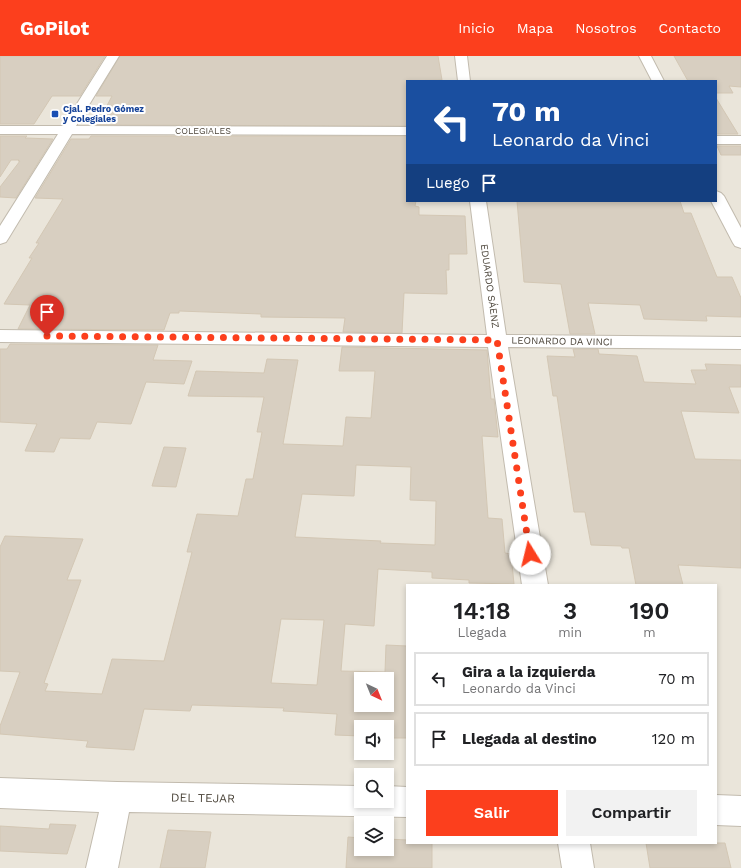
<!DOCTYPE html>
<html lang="es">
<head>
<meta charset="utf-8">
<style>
  :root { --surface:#fff; --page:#f2f2f2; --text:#202124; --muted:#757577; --line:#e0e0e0; --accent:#fc3f1d }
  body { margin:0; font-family:"Work Sans",sans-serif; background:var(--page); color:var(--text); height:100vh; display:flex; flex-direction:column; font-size:15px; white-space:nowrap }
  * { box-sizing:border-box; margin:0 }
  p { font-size:13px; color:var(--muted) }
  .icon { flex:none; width:22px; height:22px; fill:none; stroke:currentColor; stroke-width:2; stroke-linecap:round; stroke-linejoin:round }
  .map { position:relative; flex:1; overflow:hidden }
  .panel { position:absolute; left:406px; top:528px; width:311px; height:260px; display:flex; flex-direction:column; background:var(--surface); border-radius:0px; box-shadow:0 2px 6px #0003 }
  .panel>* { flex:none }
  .top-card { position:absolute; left:406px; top:24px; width:311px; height:122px; border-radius:0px; box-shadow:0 2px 6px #0003; background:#1a4fa0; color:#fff; overflow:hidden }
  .needle { width:26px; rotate:137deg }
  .controls { position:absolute; left:354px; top:616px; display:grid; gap:8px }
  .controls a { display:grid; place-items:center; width:40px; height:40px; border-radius:0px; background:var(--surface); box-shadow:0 2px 6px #0003; font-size:20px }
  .pin { position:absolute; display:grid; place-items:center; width:34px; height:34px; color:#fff; margin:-41px -17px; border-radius:50% 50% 50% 0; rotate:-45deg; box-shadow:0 0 4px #0007 }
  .pin .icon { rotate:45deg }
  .me { position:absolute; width:44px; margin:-22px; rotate:351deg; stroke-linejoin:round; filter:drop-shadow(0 0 3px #0008) }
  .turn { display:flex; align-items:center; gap:14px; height:84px; padding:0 20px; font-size:18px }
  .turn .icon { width:52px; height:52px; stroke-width:2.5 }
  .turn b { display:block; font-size:28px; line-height:34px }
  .then { display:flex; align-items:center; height:38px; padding:0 20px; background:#0003; gap:8px; font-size:15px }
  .eta { display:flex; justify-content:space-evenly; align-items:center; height:68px; text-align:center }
  .eta b { font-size:24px; font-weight:600; line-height:28px }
  .action { display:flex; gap:8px; margin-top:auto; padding:8px 20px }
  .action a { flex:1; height:46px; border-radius:0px; background:var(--accent); color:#fff; font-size:16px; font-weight:600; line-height:46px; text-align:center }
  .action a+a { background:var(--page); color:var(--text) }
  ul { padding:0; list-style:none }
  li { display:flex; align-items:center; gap:12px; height:54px; margin:0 8px 6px; padding:0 12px; border:2px solid var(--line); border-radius:0px }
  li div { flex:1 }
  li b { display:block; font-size:15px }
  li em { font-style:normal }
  header { display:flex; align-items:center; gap:24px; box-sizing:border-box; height:56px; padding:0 20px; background:var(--accent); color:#fff }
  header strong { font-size:19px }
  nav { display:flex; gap:22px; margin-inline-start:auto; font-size:14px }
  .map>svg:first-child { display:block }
</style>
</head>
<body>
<header>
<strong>GoPilot</strong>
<nav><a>Inicio</a><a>Mapa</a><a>Nosotros</a><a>Contacto</a></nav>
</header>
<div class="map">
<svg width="741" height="812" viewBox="0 0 741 812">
  <rect width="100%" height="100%" fill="#f6f3ec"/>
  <path fill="#eae5da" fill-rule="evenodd" d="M0,0H741V812H0ZM407,25H716V145H407ZM407,529H716V787H407ZM361,623H387V649H361ZM361,671H387V697H361ZM361,719H387V745H361ZM361,767H387V793H361Z"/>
  <path fill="#d8cfc1" stroke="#d3c7b4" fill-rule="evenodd" d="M0,0H105L80,40H52L34,68H0Z
    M120,0H438L442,24L407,25V70L97,69L112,40H96Z
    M674,0H741V31L729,30L733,37H716V25H688Z
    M716,42L738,78H716Z
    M0,80H27L25,82L53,83L16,142L0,141V131L20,105H18L19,104H11L0,121Z
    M91,80H407V145H416L415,150L419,151V159L465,160L467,198H449V214H446L447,238L404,237L402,277L343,276L345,262L261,261V258L179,255V257H170L164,274L18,273L30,249L4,248L32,202H29L39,187H36L63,143L35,142L71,83H89Z
    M717,90H741V99H721Z
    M517,145H680L684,157H691L717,221H732L741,242V261L706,260L707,265L644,263L640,249L588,247L595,278H570L561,228L524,226Z
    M10,288L158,289L153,304L192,305L184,328L146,326L131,368L97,366L90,383L60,382L54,396L25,395L37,368L0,366V293H7Z
    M342,291L487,294L491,343H494L498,381L482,380L488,462L502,463L505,497L511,498L514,528L469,527V524L432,522V516L378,513L374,570L345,568L341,615L385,616L386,589L407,590V682H387V671H361V680L335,679L337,658L283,655L284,652L192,649L190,655L144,653L134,694L86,691L88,685L0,678V670L20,616L0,615V491L5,480L83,483L67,524H81L44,627L48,628L45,635L102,638L112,603L164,605L192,496H187L197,458L238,460L246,423H253L262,376H257L264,341L188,340L196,315L264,317L267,303L298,304L283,388L343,390L346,361L371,362L375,315H339ZM356,409L411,411L410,444L436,445L435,489L380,487L381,485L295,481L302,438L354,440ZM281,563L324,564L317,629L271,627ZM361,623H387V649H361Z
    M573,293H598L599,298L637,300L644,326L696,328L691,314H707L705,308L741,309V331H729L739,357L681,355L695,403L741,404V512L678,509L683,529H636L629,492H622L621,490L591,489L585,456H574L557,340H553L547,300L575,301Z
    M164,391L186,392L176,431L152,430Z
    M50,768L76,769L67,798L0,795V770L49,773Z
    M168,774L211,776L205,812H160Z
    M348,781L361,782V793H387V783L407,784V787H432V812H346Z
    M646,787H725L731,812H650Z"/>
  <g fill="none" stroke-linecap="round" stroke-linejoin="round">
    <defs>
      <path id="street" d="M107,0H119L76,70L407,71V79L72,78L8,183L6,186L0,188V170L58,78H0V70H63Z
        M455,0H467L470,25H458Z
        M639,0H651L664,25H652Z
        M716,80H741V88H716Z
        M716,135L721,137L724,140L741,172V192L735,190L733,187L711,145H716Z
        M470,145H486L506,279L741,281V293L508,291L548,529H522L488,291L0,286V274L487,279Z
        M0,722L117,726L361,730V745H387V730L407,731V761L129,756L118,812H86L99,756L0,752Z
        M716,739L741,740V770L716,769Z
        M558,787H590L594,812H562Z"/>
    </defs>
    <use href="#street" stroke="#c2bbae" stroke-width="2"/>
    <use href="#street" fill="#fff" fill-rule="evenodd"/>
  </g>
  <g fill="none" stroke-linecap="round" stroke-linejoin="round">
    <path stroke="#fc3f1d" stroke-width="7" stroke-dasharray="0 12.6" d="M47,280L497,284L530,498"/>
  </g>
  <rect fill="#1a4fb4" stroke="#fff" stroke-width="1.5" x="51" y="54" width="8" height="8" rx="2"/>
  <g text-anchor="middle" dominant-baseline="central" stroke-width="4" stroke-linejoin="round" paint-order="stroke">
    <g font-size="9" font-weight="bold" fill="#164399" stroke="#fff" text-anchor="start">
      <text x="63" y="53">Cjal. Pedro Gómez<tspan x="63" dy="10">y Colegiales</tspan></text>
    </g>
    <g font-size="9" fill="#4b4439" stroke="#fff">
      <text x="203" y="75">COLEGIALES</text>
    </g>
    <g font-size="10" fill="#4b4439" stroke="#fff">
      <text transform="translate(490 230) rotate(82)">EDUARDO SÁENZ</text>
      <text transform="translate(562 285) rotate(1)">LEONARDO DA VINCI</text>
    </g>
    <g font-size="12" fill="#4b4439" stroke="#fff">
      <text transform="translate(203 742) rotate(1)">DEL TEJAR</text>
    </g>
  </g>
</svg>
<div class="controls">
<a><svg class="needle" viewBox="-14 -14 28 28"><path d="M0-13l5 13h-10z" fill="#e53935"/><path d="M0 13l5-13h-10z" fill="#757577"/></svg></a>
<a><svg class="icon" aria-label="sound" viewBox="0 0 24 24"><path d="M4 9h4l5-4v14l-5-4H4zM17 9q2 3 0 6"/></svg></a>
<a><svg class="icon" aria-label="search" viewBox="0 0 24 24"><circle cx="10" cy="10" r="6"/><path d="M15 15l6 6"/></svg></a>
<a><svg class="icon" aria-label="layers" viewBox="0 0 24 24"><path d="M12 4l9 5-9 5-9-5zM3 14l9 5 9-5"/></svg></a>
</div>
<div class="pin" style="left:47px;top:280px;background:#d93025"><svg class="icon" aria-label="arrive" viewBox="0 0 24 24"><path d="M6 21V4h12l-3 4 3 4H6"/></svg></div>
<svg class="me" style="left:530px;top:498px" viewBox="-20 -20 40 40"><circle r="19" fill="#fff"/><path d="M0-13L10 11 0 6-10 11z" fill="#fc3f1d"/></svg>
<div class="top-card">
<div class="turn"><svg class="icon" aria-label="left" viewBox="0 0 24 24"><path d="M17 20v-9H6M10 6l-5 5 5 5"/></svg><div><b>70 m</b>Leonardo da Vinci</div></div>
<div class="then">Luego<svg class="icon" aria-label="arrive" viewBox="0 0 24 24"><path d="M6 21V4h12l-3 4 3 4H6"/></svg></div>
</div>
<section class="panel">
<div class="eta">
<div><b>14:18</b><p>Llegada</p></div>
<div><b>3</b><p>min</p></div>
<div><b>190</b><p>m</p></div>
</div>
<ul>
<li><svg class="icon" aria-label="left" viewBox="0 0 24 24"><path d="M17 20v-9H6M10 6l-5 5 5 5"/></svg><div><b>Gira a la izquierda</b><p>Leonardo da Vinci</p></div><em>70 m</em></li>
<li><svg class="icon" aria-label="arrive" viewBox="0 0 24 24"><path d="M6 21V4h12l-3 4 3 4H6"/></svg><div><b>Llegada al destino</b></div><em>120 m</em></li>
</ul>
<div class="action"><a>Salir</a><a>Compartir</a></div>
</section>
</div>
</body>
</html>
